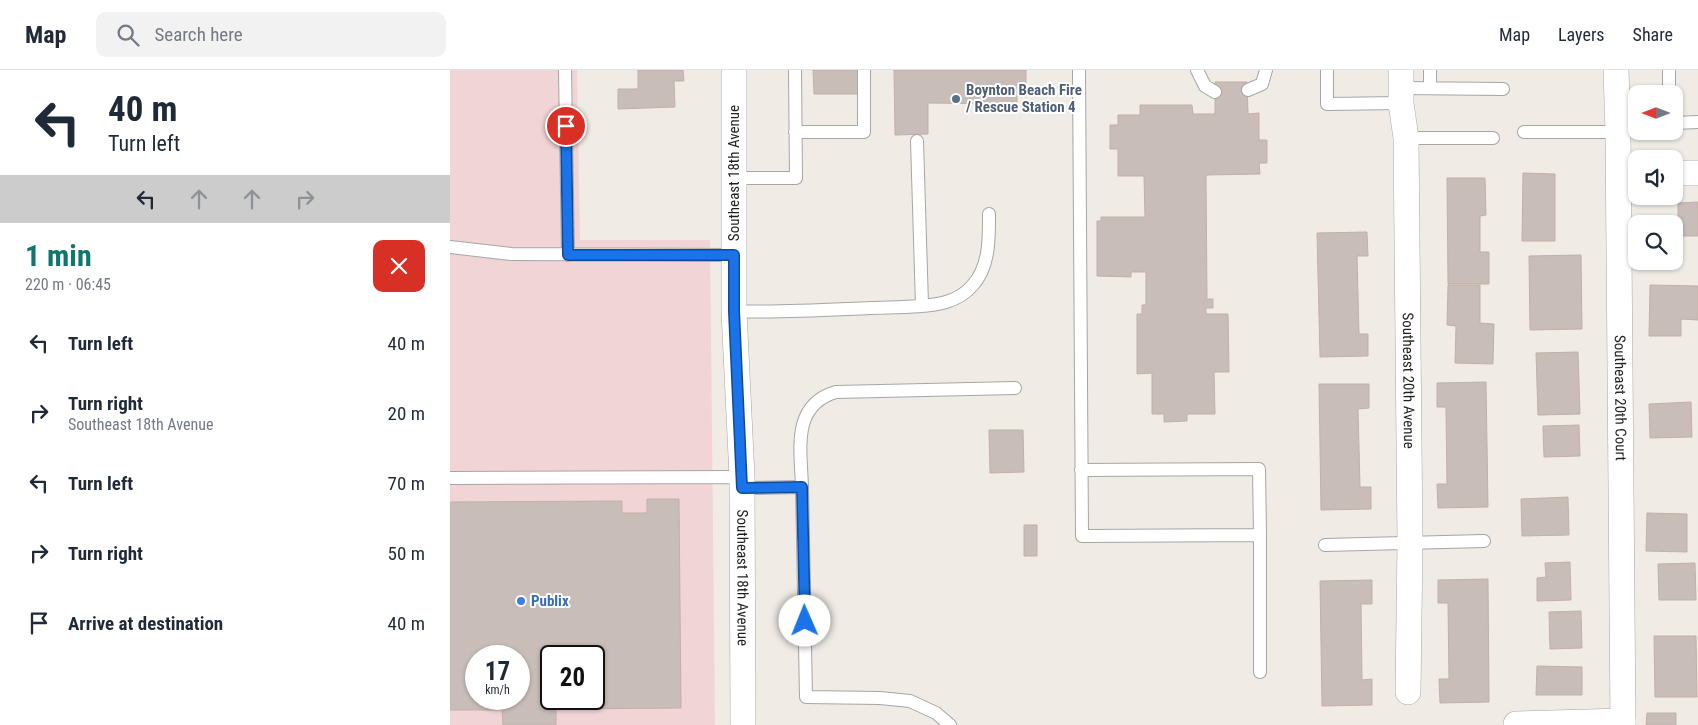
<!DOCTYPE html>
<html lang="en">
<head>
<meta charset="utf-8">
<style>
  :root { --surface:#fff; --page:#f2f2f3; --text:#1f2937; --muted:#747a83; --line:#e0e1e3; --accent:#0f766e }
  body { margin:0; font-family:"Roboto Condensed",sans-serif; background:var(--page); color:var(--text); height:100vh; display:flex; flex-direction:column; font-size:19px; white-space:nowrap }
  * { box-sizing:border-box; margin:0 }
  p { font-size:16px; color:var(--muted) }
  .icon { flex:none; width:28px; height:28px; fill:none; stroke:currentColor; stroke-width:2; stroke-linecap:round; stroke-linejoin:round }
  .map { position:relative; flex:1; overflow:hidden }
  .sheet { display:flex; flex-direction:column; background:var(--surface); width:450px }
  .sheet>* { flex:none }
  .top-card { background:#fff; color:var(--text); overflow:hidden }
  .needle { width:32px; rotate:270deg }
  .tools { position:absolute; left:1178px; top:15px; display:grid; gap:10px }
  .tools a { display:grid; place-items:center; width:55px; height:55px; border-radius:10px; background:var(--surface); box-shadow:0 1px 4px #0004; font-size:25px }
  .speed { position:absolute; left:15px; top:575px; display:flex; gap:10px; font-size:25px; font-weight:700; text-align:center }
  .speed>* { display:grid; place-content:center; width:65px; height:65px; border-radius:50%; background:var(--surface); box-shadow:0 1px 4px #0004; line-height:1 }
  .speed small { font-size:12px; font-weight:400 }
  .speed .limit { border:2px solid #111; border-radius:8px; background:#fff; color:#111 }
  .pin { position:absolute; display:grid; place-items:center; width:42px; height:42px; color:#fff; margin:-21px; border:2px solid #fff; border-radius:50%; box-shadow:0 1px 5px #0007 }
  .me { position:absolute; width:55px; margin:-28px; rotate:359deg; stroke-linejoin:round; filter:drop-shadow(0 0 4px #0008) }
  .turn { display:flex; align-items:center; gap:18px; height:105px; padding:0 25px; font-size:22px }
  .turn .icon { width:65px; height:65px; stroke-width:2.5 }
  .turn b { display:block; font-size:35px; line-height:42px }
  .lanes { display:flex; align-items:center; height:48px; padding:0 25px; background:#0003; justify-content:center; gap:25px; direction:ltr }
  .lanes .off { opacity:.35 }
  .round { display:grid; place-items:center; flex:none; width:52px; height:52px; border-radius:10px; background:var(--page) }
  .head { display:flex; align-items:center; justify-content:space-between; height:85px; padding:0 25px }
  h1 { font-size:30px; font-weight:700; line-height:38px; color:var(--accent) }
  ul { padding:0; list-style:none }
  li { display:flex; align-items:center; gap:15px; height:70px; padding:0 25px }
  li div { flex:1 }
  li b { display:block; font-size:19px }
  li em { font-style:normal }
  header { display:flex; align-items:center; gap:30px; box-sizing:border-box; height:70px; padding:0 25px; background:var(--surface); border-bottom:1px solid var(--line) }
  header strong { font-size:24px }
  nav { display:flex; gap:28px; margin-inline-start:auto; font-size:18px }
  .search { width:350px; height:45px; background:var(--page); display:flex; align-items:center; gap:12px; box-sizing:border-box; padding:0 18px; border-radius:10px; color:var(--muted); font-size:19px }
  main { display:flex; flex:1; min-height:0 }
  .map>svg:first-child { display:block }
</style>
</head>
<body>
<header>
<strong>Map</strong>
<div class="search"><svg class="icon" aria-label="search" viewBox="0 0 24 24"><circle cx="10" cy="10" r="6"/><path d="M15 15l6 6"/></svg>Search here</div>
<nav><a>Map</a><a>Layers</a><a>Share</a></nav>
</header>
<main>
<section class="sheet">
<div class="top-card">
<div class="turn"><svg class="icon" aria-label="left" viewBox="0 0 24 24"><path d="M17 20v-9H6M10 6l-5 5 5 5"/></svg><div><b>40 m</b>Turn left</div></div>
<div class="lanes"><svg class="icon" aria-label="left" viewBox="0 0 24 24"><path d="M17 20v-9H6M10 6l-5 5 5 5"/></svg><svg class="icon off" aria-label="ahead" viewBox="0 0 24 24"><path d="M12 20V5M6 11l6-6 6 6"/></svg><svg class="icon off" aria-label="ahead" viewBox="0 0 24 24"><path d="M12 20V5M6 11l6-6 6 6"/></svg><svg class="icon off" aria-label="right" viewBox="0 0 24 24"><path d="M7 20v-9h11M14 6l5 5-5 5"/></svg></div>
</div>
<div class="head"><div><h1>1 min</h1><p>220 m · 06:45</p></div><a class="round" style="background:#d93025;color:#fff"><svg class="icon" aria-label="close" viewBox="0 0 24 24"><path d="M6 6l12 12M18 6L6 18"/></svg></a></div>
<ul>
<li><svg class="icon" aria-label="left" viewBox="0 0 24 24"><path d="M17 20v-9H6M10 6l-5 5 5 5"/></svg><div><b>Turn left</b></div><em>40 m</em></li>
<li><svg class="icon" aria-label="right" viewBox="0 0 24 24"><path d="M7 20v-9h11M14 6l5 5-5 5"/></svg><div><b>Turn right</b><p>Southeast 18th Avenue</p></div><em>20 m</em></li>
<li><svg class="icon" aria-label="left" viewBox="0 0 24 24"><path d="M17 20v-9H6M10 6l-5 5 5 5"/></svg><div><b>Turn left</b></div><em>70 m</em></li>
<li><svg class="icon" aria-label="right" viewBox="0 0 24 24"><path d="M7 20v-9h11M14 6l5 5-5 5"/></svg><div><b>Turn right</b></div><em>50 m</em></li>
<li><svg class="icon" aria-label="arrive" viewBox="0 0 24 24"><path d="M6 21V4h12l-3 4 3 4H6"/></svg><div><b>Arrive at destination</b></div><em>40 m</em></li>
</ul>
</section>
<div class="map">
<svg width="1248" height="655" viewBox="0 0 1248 655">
  <rect width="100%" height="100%" fill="#f0ebe5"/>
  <path fill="#f1d4d6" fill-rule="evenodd" d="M0,0H127L130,170H260L265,655H0ZM26,586H69V629H26ZM101,586H144V629H101Z"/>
  <path fill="#c8bdb8" stroke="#c3b0a7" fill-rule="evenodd" d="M188,0H233L234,11H224L225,37L168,39V19H188Z
    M363,0H408V24H364Z
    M444,0H576V26H567V34L478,33V64L445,65Z
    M765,12H797L798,44L809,43V70H817V93H809L810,104L756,105L757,229H763V238H756V244H778L779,302H764L765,344H737V351L714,352V344H702V303L687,304V244H692V235H696V202H681V207L647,206V151H651V147H695L694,106H668V79H660V55H668V45H690V35H742L743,44H765Z
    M1073,103L1105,104V171H1072Z
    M997,108H1035L1036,145L1030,146V182H1039V214H998Z
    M1248,132V166H1228V133Z
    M917,162L918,186H907L909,264H918V286L870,287L867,163Z
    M1131,185L1132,259L1080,260L1079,186Z
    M998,215H1030V253L1044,254L1043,294L1005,293L1006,256L997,255Z
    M1200,215L1248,216V250L1231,249V266H1199Z
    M1128,282L1130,344L1088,345L1086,283Z
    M1036,312L1038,437L988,438L987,414H997L996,337H987V313Z
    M869,314H919V338L908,339L910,417H921V439L871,440Z
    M1241,332L1242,367L1200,368L1199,334Z
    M1129,355L1130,386L1094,387L1093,356Z
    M539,360H573L574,402L540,403Z
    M1118,427L1119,465L1072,466L1071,429Z
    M197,429H229L231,638L106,639V655H53L52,640H0V432L172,431V443H197ZM26,586H69V629H26ZM101,586H144V629H101Z
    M1197,443L1237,444V482L1196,481Z
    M574,455H587V486H574Z
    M1120,492L1121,530L1087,531V508L1096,507L1095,493Z
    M1245,493L1246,530H1209L1208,494Z
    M1038,509L1039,632L990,633L989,609H999L998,533H988V510Z
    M922,510V534H911L912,610L922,609V635L872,636L870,511Z
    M1131,541L1132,578L1100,579L1099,542Z
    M1204,566H1246L1247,627H1205Z
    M1087,596L1132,597V625H1086Z
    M1197,643H1226V655H1196Z"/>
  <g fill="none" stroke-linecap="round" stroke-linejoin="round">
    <defs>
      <path id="lane" d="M115,0L118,185
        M629,0L632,466L810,465V602
        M747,0L755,16L765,22
        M877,0V34L951,33
        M980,0V18
        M1219,0V24
        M951,18L1053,19
        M798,20L812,14L816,0
        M1224,53L1248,52
        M345,62H414V0
        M1074,62H1168
        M956,68H1043
        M467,71L472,235
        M284,108H346L345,0
        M0,177L61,184L284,185
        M284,241C330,243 375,240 421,238C443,237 476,238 496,232C506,229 515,224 522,216C540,197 539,168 539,144
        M631,400L809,399L810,465
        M0,408L292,407
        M352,417C351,380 341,335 386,322L565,318
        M292,418L352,417L356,627L430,628L460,631L486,643L500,655
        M875,475L1034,471"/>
      <g id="street">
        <path id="s1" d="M284,0V241L292,407L293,655"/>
        <path id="s2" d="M951,0V33L956,68L960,473L958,622"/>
        <path id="s3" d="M1166,0L1168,62L1173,655"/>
        <path d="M1224,103H1248"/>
        <path d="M1066,654L1173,651"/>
      </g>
    </defs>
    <use href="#lane" stroke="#a6a6a6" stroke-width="14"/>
    <use href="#street" stroke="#a6a6a6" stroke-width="26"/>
    <use href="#lane" stroke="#fff" stroke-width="12"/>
    <use href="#street" stroke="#fff" stroke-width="25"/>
  </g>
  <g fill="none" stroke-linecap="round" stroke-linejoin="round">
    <defs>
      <path id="route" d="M116,56L118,185H284V241L292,418L352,417L355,551"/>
    </defs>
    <use href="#route" stroke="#114b97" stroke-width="12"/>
    <use href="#route" stroke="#1a73e8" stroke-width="9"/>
  </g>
  <circle fill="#5c6f8a" stroke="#fff" stroke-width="2" cx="506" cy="29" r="5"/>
  <circle fill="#3f7fe0" stroke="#fff" stroke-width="2" cx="71" cy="531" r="5"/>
  <g text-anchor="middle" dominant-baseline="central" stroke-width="4" stroke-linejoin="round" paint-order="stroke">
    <g font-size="15" font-weight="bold" fill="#4e5e75" stroke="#fff" text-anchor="start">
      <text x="516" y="20">Boynton Beach Fire<tspan x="516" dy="17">/ Rescue Station 4</tspan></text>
    </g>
    <g font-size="15" fill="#1f1f1f" stroke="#fff">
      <text transform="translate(284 103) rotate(-90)">Southeast 18th Avenue</text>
      <text stroke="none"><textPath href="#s2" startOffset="311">Southeast 20th Avenue</textPath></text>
      <text stroke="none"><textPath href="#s3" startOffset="328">Southeast 20th Court</textPath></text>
      <text stroke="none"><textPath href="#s1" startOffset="508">Southeast 18th Avenue</textPath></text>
    </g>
    <g font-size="15" font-weight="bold" fill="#366cbe" stroke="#fff" text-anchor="start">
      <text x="81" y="531">Publix</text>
    </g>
  </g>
</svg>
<div class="tools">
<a><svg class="needle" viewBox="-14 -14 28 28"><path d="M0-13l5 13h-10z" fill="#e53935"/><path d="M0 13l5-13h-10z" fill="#747a83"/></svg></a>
<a><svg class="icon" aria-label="sound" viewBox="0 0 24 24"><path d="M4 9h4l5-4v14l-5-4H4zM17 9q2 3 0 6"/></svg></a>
<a><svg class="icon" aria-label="search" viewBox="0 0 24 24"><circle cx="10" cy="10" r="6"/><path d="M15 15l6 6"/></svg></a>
</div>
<div class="speed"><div>17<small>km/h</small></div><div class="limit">20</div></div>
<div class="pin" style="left:116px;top:56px;background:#d93025"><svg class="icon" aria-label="arrive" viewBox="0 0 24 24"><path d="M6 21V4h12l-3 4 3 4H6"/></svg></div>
<svg class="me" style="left:355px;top:551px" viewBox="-20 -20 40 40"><circle r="19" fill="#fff"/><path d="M0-13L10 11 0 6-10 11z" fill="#1a73e8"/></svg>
</div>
</main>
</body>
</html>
